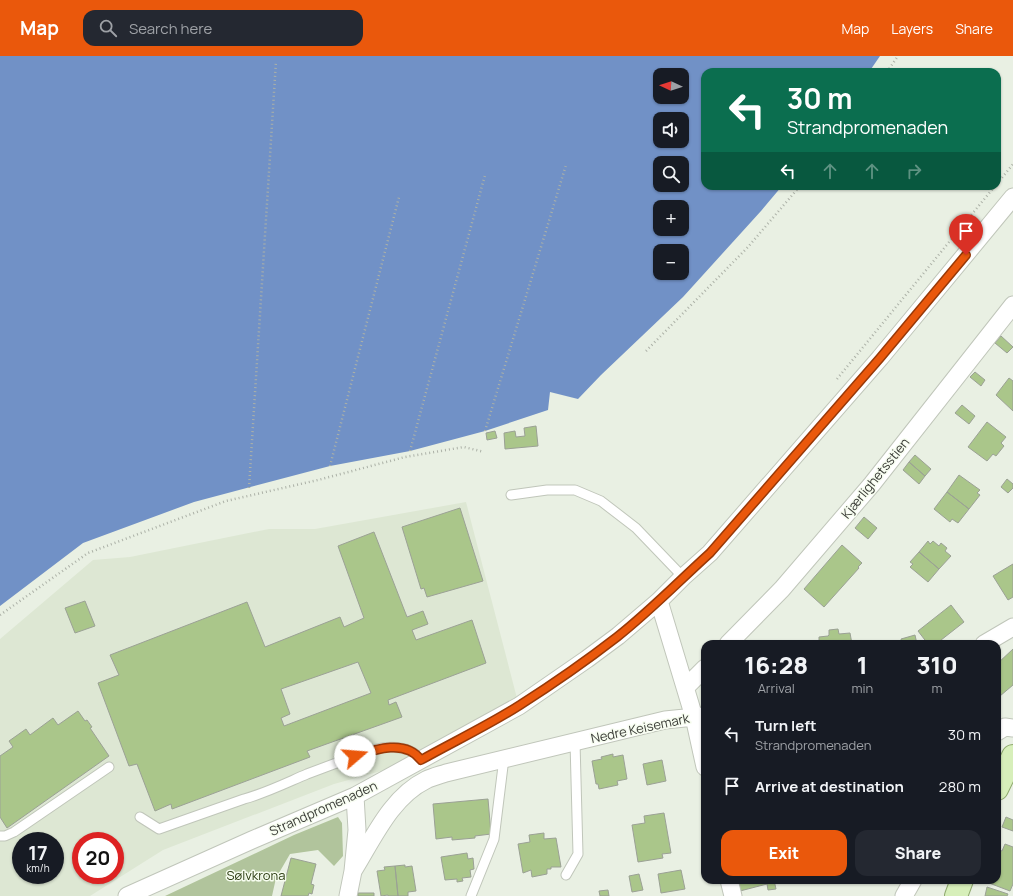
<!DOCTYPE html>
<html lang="en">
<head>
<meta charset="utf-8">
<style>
  :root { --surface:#171b24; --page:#242831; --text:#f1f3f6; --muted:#9ea1a6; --accent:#ea580c }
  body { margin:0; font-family:Manrope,sans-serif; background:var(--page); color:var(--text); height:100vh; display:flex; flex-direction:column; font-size:15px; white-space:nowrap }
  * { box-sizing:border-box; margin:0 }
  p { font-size:13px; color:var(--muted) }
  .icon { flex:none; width:22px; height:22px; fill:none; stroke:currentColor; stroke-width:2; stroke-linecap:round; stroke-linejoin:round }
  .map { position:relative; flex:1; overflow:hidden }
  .drawer { position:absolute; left:701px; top:584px; width:300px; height:244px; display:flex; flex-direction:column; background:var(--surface); border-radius:12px; box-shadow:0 1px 3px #0004 }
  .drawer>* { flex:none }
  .guide { position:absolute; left:701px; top:12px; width:300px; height:122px; border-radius:12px; box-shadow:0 1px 3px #0004; background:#0b6e4f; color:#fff; overflow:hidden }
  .needle { width:26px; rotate:274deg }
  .controls { position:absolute; left:653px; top:12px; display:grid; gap:8px }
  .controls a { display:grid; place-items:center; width:36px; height:36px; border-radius:8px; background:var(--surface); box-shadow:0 1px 3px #0004; font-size:20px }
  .speed { position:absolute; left:12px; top:776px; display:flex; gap:8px; font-size:20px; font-weight:700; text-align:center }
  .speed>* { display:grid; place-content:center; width:52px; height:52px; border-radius:50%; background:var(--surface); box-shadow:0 1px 3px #0004; line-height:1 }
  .speed small { font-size:10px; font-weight:400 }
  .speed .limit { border:6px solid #d22; background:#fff; color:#111 }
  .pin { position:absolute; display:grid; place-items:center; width:34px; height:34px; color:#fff; margin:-41px -17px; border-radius:50% 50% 50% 0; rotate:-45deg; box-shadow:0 0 4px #0007 }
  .pin .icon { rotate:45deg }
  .me { position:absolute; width:44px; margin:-22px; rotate:72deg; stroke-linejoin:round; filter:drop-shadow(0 0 3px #0008) }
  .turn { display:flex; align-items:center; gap:14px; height:84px; padding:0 20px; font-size:18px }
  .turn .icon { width:52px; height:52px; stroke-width:2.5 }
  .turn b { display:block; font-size:28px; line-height:34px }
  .lanes { display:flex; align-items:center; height:38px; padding:0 20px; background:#0003; justify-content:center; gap:20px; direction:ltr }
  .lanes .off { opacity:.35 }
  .eta { display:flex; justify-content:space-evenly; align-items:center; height:68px; text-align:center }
  .eta b { font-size:24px; font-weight:800; line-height:28px }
  .primary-button { display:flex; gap:8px; margin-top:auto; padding:8px 20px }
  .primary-button a { flex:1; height:46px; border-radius:12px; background:var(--accent); color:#fff; font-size:16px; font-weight:800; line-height:46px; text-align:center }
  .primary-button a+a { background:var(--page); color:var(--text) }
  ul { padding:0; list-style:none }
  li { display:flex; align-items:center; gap:12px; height:52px; padding:0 20px }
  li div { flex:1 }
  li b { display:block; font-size:15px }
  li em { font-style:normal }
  header { display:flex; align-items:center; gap:24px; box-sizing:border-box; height:56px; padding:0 20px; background:var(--accent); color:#fff }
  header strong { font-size:19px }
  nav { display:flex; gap:22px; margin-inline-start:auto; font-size:14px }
  .search { width:280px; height:36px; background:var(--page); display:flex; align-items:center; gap:10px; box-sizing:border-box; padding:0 14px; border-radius:12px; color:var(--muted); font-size:15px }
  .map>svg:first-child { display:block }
</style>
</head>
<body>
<header>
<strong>Map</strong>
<div class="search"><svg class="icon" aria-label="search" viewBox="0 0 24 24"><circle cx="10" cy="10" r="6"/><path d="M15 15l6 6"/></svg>Search here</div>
<nav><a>Map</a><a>Layers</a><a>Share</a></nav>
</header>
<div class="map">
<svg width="1013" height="840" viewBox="0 0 1013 840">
  <rect width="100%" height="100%" fill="#e9f0e3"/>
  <path fill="#dde7d3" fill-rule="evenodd" d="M466,446L519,650L421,704L334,728L163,794L90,840H0V583L93,504L130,501L269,473H315ZM21,785H55V819H21ZM81,785H115V819H81Z"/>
  <path fill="#b1c49c" d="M338,761L342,767L343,800L334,810L318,794L290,798L276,822L272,840H165L294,779Z"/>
  <path fill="#7191c6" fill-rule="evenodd" d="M0,0H880L869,16H705V130H782L761,155L683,241L601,319L578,343L550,336L548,354L485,375L410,395L330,410L194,446L83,487L0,550ZM660,19H682V41H660ZM660,63H682V85H660ZM660,107H682V129H660ZM660,151H682V173H660ZM660,195H682V217H660Z"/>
  <path fill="#aac68a" stroke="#9ba195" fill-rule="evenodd" d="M1001,280L1013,291L1007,297L995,287Z
    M975,316L985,324L981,330L970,321Z
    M1009,322L1013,325V355L996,339Z
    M962,349L975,360L969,368L955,357Z
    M987,366L1006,381L1001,387L1004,390L996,400L993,398L987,405L968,391Z
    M536,370L538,390L505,393L504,377L515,375L516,381L525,380L524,372Z
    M495,375L497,382L487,384L486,377Z
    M915,399L931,413L925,420L909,406Z
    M909,406L925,420L919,428L903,414Z
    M959,419L980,434L977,437L980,439L969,453L947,436Z
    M1007,423L1013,428V432L1008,437L1001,431Z
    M947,436L969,453L958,467L952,463L950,466L934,453Z
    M460,452L483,525L427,541L424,532L421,533L402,471Z
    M864,461L877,472L868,483L855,472Z
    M374,476L407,561L423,555L428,568L412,574L416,584L472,564L486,607L388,644L389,649L396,646L402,661L307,695L310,701L172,753L171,748L155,755L137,708L129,710L98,627L119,619L110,599L247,546L265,591L340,561L344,571L364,562L338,490ZM358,606L371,637L284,670L281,662L290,658L281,633Z
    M928,485L930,488L933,485L939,490L941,487L947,492L945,495L951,500L939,513L919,496Z
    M842,489L862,507L858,511L859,512L824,551L804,533Z
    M919,496L939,513L928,526L910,511L913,508L910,506Z
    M1013,508V541L1008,544L993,520Z
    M85,545L95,570L75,577L65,552Z
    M951,549L964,566L936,588H928L918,575Z
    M838,573L839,578L850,577L852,588H819V581L828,580L829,579V574Z
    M915,579L917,588H902L901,583Z
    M1013,593V629L1000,640L997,636V608Z
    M78,655L85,665L87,664L92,671L90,672L109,700L7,772L0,761V700L13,691L9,685L26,673L30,679L53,662L58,669Z
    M613,698V701L623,699L627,723L617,725L618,729L599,733L598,728H596L592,705L602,703L601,701Z
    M662,704L666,725L647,729L643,708Z
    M488,743L491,778L475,780V782L452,784V781L436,783L433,748Z
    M664,757L671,797L662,798L663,802L638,806L632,769L645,767L644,760Z
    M1006,761L1013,764V775L1002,771Z
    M544,777V783L556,782L561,811H551V813H547V818L532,821L531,814L523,817L518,788L530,786L529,779Z
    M1005,788L1013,791V828L1010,835L989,827L990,824H997V793L1002,795Z
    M467,797L468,803L473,802L474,813L470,814L471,821L462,822L463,825L457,826V823L445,824L441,801Z
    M291,802L316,808L311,828L314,829L312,838L309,837L308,840H281Z
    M405,809V811L412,810L416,835L408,836V840H398L395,810Z
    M395,810L398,840H388V839L381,840L377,815L385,814L384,811Z
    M681,814L685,833L661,837L658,818Z
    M639,818L643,834L632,836L629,820Z
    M737,824H774L776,833L768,834L767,828L740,835Z
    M987,831L1008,838L1007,840H985Z
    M608,834L609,840H600L599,835Z
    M358,837H374V840H358Z"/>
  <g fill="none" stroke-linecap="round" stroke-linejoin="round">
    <defs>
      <path id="service" d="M511,439L547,434H575L601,445L636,472L683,521
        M140,761L159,773L244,743C266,737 286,727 307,718C320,713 334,708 347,703C358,699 370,694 382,692C397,690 412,692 421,704
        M0,780H5L14,776L109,711
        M566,819L578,798L575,686
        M471,840L494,783L504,702"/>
      <path id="minor" d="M659,545L694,661L705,711
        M728,588L782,533L872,428L1013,249
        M984,588L1013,571
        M686,631L705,612
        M997,676L1005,671L1013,672
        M353,815C373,783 391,741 426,724C432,721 440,719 446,717L665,664L705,660
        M729,824L733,840
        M127,840L252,784L355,740L519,650L587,603L618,580L659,545L683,521L710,497L880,302L1013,141
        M348,840L353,815L357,774L355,740
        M904,840L913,824"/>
      <path id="primary" d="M997,733L1013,700
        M956,840L962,824"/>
    </defs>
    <use href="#service" stroke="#c0c6ba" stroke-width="11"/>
    <use href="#minor" stroke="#c0c6ba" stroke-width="19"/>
    <use href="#primary" stroke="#8faa6e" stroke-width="24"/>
    <path stroke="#acb1a7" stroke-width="2.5" stroke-dasharray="1 3" stroke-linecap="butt" d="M887,16L898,0
      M997,128L1013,108
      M646,295L748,191L800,130
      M837,323L995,130
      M485,375L566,109
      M410,395L485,119
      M330,410L399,141
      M249,432L276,5
      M0,559L88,497L226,445L318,424L405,401L464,391L484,396"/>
    <use href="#service" stroke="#fff" stroke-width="9"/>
    <use href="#minor" stroke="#fff" stroke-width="17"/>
    <use href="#primary" stroke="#d7efba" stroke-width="22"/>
  </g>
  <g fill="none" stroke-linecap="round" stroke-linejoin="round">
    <defs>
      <path id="route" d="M355,700C376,693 406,683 421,704C453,686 489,669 520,649C553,628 586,605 617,581C650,555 679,525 710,497L880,302L966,199"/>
    </defs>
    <use href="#route" stroke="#983908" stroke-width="10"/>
    <use href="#route" stroke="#ea580c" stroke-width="7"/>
  </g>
  <g text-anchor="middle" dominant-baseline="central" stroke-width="3" stroke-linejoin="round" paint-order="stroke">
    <g font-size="13" fill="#3a3c37" stroke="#f7fdf0">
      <text transform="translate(875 422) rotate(-51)">Kjærlighetsstien</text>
      <text transform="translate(640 672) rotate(-12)">Nedre Keisemark</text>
      <text transform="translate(323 752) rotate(-24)">Strandpromenaden</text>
    </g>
    <g font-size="13" fill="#2d3e13" stroke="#f7fdf0">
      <text x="256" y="819">Sølvkrona</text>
    </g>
  </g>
</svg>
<div class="controls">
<a><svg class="needle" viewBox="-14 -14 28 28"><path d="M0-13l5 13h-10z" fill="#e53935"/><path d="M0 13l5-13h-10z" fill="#9ea1a6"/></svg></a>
<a><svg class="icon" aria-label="sound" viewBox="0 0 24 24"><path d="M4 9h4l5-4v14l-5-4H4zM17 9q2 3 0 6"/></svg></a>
<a><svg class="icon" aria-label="search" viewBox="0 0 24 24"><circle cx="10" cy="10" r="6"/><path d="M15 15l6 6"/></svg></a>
<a>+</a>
<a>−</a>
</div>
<div class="speed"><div>17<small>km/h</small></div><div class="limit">20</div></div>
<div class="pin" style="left:966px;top:199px;background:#d93025"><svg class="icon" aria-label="arrive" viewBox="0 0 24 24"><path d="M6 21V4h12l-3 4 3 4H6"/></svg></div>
<svg class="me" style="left:355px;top:700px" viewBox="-20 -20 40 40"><circle r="19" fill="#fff"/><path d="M0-13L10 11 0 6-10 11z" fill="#ea580c"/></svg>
<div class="guide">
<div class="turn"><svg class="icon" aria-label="left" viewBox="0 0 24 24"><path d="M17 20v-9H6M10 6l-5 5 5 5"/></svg><div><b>30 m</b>Strandpromenaden</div></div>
<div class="lanes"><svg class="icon" aria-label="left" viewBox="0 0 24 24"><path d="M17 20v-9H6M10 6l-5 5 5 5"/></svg><svg class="icon off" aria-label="ahead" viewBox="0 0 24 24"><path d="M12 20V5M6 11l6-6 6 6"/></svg><svg class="icon off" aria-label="ahead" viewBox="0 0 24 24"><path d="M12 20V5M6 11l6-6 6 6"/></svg><svg class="icon off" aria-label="right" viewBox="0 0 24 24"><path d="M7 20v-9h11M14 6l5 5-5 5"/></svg></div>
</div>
<section class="drawer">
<div class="eta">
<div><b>16:28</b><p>Arrival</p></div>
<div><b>1</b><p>min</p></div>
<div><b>310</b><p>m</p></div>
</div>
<ul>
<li><svg class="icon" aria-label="left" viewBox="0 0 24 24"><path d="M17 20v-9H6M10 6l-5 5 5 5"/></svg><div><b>Turn left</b><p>Strandpromenaden</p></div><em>30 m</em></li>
<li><svg class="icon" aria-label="arrive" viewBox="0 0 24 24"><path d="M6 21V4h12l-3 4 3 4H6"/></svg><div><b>Arrive at destination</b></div><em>280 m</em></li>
</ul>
<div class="primary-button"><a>Exit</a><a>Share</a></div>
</section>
</div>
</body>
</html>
